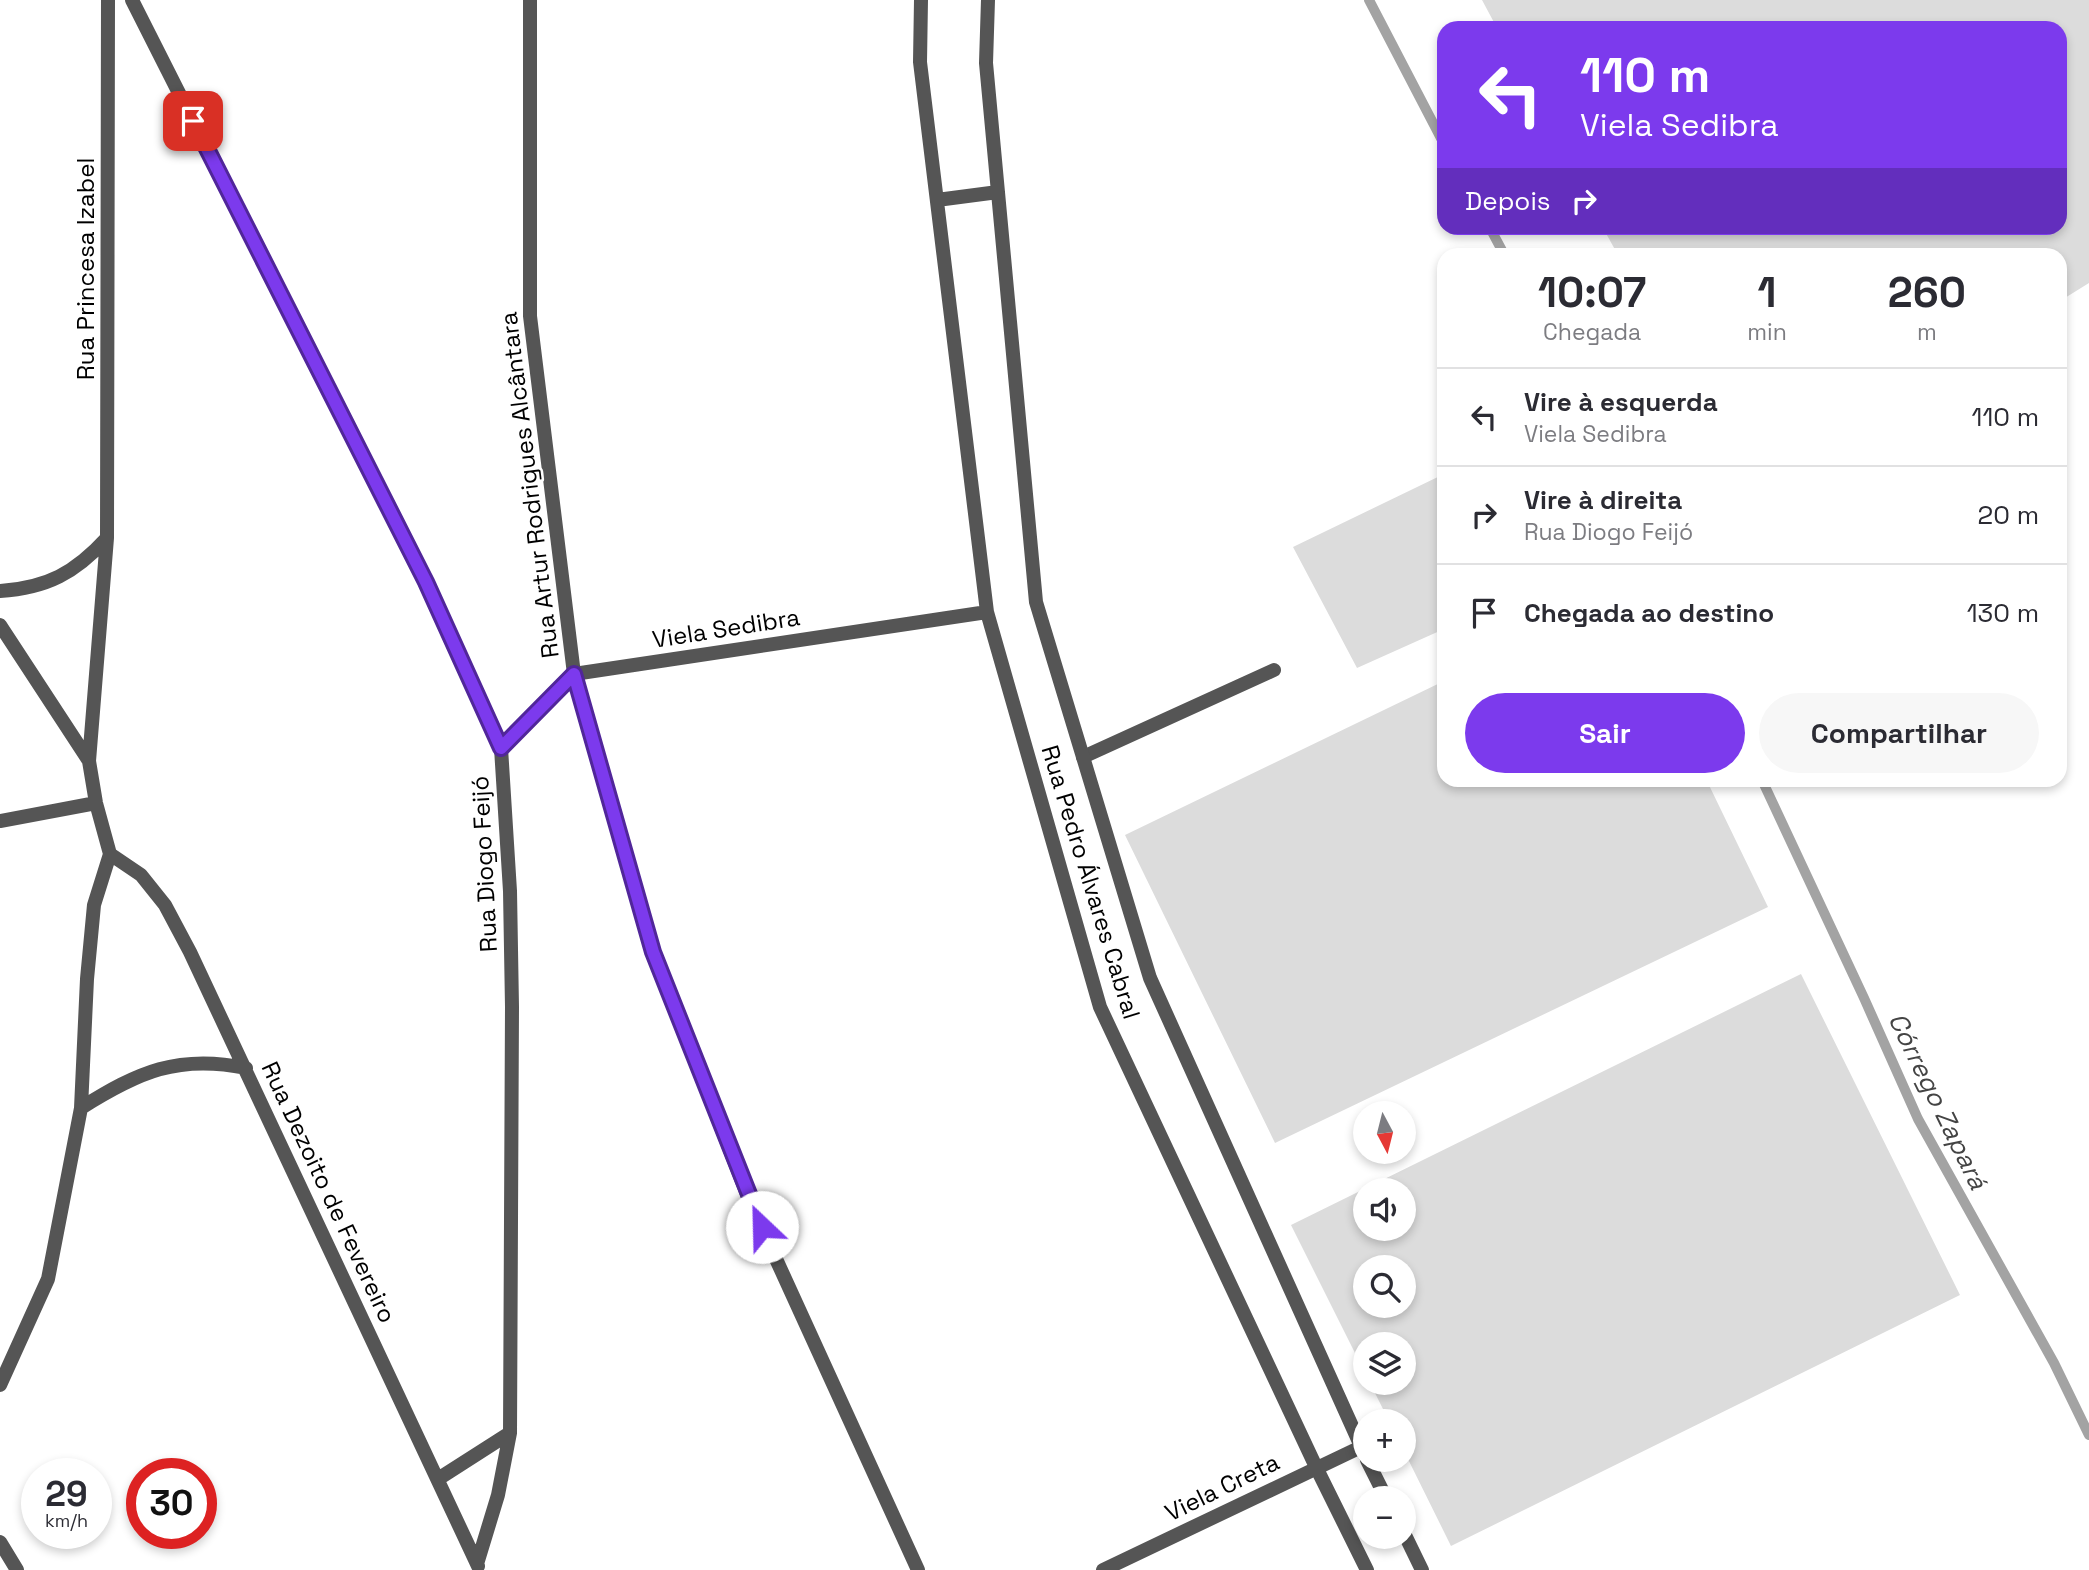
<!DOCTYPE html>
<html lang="pt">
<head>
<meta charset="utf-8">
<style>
  :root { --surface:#fff; --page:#f7f7f7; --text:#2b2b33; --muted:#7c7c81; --line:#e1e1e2; --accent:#7c3aed }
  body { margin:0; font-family:"Space Grotesk",sans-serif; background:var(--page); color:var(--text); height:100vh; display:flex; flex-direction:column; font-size:26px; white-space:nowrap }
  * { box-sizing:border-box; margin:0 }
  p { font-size:23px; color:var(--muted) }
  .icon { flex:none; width:38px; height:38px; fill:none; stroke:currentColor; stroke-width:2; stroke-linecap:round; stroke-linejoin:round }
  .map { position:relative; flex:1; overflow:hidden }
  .panel { position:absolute; left:1437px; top:248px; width:630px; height:539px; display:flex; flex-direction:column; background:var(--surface); border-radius:21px; box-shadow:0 4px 10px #0003 }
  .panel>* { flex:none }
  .guide { position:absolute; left:1437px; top:21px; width:630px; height:214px; border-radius:21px; box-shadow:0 4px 10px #0003; background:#7c3aed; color:#fff; overflow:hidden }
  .needle { width:46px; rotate:173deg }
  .buttons { position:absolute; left:1353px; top:1101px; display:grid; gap:14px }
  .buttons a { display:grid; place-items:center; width:63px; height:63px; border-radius:50%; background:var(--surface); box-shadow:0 4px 10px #0003; font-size:35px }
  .speed { position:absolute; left:21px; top:1458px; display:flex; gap:14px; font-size:35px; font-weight:700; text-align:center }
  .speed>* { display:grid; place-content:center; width:91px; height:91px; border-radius:50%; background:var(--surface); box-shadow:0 4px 10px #0003; line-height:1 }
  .speed small { font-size:18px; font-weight:400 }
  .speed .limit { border:10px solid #d22; background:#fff; color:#111 }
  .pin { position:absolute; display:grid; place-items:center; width:60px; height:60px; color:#fff; margin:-30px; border-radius:14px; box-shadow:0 4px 10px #0006 }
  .me { position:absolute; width:77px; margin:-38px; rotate:336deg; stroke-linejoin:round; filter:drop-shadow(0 0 5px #0008) }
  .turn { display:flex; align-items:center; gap:24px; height:147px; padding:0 28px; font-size:32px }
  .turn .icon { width:91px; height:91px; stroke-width:2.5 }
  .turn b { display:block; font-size:49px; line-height:60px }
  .then { display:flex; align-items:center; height:66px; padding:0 28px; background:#0003; gap:14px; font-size:26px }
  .eta { display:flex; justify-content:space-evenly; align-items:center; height:119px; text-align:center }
  .eta b { font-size:42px; font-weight:800; line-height:49px }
  .primary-button { display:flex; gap:14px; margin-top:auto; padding:14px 28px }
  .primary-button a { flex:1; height:80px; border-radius:42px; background:var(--accent); color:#fff; font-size:28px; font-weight:800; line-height:80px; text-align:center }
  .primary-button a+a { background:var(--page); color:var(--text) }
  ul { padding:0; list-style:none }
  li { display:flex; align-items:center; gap:21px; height:98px; padding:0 28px; border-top:2px solid var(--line) }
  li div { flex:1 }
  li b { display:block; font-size:26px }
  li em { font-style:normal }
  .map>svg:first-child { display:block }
</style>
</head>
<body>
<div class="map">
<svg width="2089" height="1570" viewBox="0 0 2089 1570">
  <rect width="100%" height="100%" fill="#fff"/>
  <path fill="#dcdcdc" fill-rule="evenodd" d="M1482,0H2089V283L2060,301V256L1618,255L1603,228H2060V28H1497Z
    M1444,474V629L1357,668L1293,547Z
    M1444,681V780L1707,781L1768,907L1275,1143L1125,835Z
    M1801,974L1960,1295L1451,1546L1404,1451V1421H1389L1370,1383L1404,1382V1344H1365V1373L1291,1225ZM1365,1190H1404V1228H1365ZM1365,1267H1404V1306H1365Z"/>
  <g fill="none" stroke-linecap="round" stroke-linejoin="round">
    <path stroke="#a3a3a3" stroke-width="10" d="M1369,0L1444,144
      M1490,228L1505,256
      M1762,780L1864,998L1918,1119L2054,1363L2089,1435"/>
    <path stroke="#555" stroke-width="14" d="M1083,757L1274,670"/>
    <path stroke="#555" stroke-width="14" d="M132,0L426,582L501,748L510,891L512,1007L510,1433L498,1495L477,1564
      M530,0V316L574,674L653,952L750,1202L918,1570
      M921,0L920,62L987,612L1100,1007L1316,1467L1367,1570
      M988,0L986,63L1036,602L1150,978L1365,1455
      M937,200L998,192
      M0,591C47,588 75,573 107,538
      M0,625L89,761
      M501,748L574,674L987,612
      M0,821L96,803
      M110,854L141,875L165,905L190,952L478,1566
      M81,1108C138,1072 178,1054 246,1068
      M0,1385L48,1279L81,1108L87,979L94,905L110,854L96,803L89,761L107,538L108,0
      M1367,1460L1386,1498
      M438,1479L510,1433
      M1404,1533L1422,1570
      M0,1542L17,1570
      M1103,1570L1361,1447"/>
  </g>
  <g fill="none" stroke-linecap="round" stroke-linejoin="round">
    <defs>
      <path id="route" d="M193,121L426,582L501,748L574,674L653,952L762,1227"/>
    </defs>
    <use href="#route" stroke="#51269a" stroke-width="18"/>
    <use href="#route" stroke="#7c3aed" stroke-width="12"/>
  </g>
  <g text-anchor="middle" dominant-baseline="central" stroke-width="5" stroke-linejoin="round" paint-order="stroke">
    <g font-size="24" fill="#000" stroke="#fff">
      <text transform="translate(85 269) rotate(-90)">Rua Princesa Izabel</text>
      <text transform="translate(529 485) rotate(-97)">Rua Artur Rodrigues Alcântara</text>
      <text transform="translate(726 628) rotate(-9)">Viela Sedibra</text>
      <text transform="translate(484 864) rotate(-93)">Rua Diogo Feijó</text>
      <text transform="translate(1091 882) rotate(73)">Rua Pedro Álvares Cabral</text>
      <text transform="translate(329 1192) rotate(65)">Rua Dezoito de Fevereiro</text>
      <text transform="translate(1222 1487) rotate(-26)">Viela Creta</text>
    </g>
    <g font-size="26" font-style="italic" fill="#444" stroke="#fff">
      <text transform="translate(1938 1101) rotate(64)">Córrego Zapará</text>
    </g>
  </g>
</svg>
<div class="buttons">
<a><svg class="needle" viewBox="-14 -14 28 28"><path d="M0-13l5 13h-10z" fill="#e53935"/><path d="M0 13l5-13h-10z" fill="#7c7c81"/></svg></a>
<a><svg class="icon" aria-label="sound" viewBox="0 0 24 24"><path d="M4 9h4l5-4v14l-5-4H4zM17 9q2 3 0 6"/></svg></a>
<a><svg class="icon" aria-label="search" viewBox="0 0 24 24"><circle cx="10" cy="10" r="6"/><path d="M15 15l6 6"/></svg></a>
<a><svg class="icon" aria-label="layers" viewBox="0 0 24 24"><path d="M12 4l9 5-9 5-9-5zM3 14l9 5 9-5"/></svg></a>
<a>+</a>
<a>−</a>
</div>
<div class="speed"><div>29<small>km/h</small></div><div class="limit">30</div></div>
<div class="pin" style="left:193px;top:121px;background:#d93025"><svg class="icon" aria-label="arrive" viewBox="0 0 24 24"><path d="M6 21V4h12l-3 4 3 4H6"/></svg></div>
<svg class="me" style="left:762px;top:1227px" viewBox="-20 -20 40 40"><circle r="19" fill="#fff"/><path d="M0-13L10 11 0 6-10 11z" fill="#7c3aed"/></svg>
<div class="guide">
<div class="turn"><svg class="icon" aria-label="left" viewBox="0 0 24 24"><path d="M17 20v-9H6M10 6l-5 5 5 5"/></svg><div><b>110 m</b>Viela Sedibra</div></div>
<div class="then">Depois<svg class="icon" aria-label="right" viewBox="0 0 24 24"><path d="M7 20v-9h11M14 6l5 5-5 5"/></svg></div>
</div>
<section class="panel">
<div class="eta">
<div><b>10:07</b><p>Chegada</p></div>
<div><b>1</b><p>min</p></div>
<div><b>260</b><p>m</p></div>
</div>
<ul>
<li><svg class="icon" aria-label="left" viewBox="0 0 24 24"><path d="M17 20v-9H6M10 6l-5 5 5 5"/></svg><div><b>Vire à esquerda</b><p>Viela Sedibra</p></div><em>110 m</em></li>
<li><svg class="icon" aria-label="right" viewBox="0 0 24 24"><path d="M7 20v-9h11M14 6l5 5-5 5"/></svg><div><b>Vire à direita</b><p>Rua Diogo Feijó</p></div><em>20 m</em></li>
<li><svg class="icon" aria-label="arrive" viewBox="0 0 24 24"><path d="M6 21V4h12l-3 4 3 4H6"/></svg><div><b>Chegada ao destino</b></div><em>130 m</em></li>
</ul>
<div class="primary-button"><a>Sair</a><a>Compartilhar</a></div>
</section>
</div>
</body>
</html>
